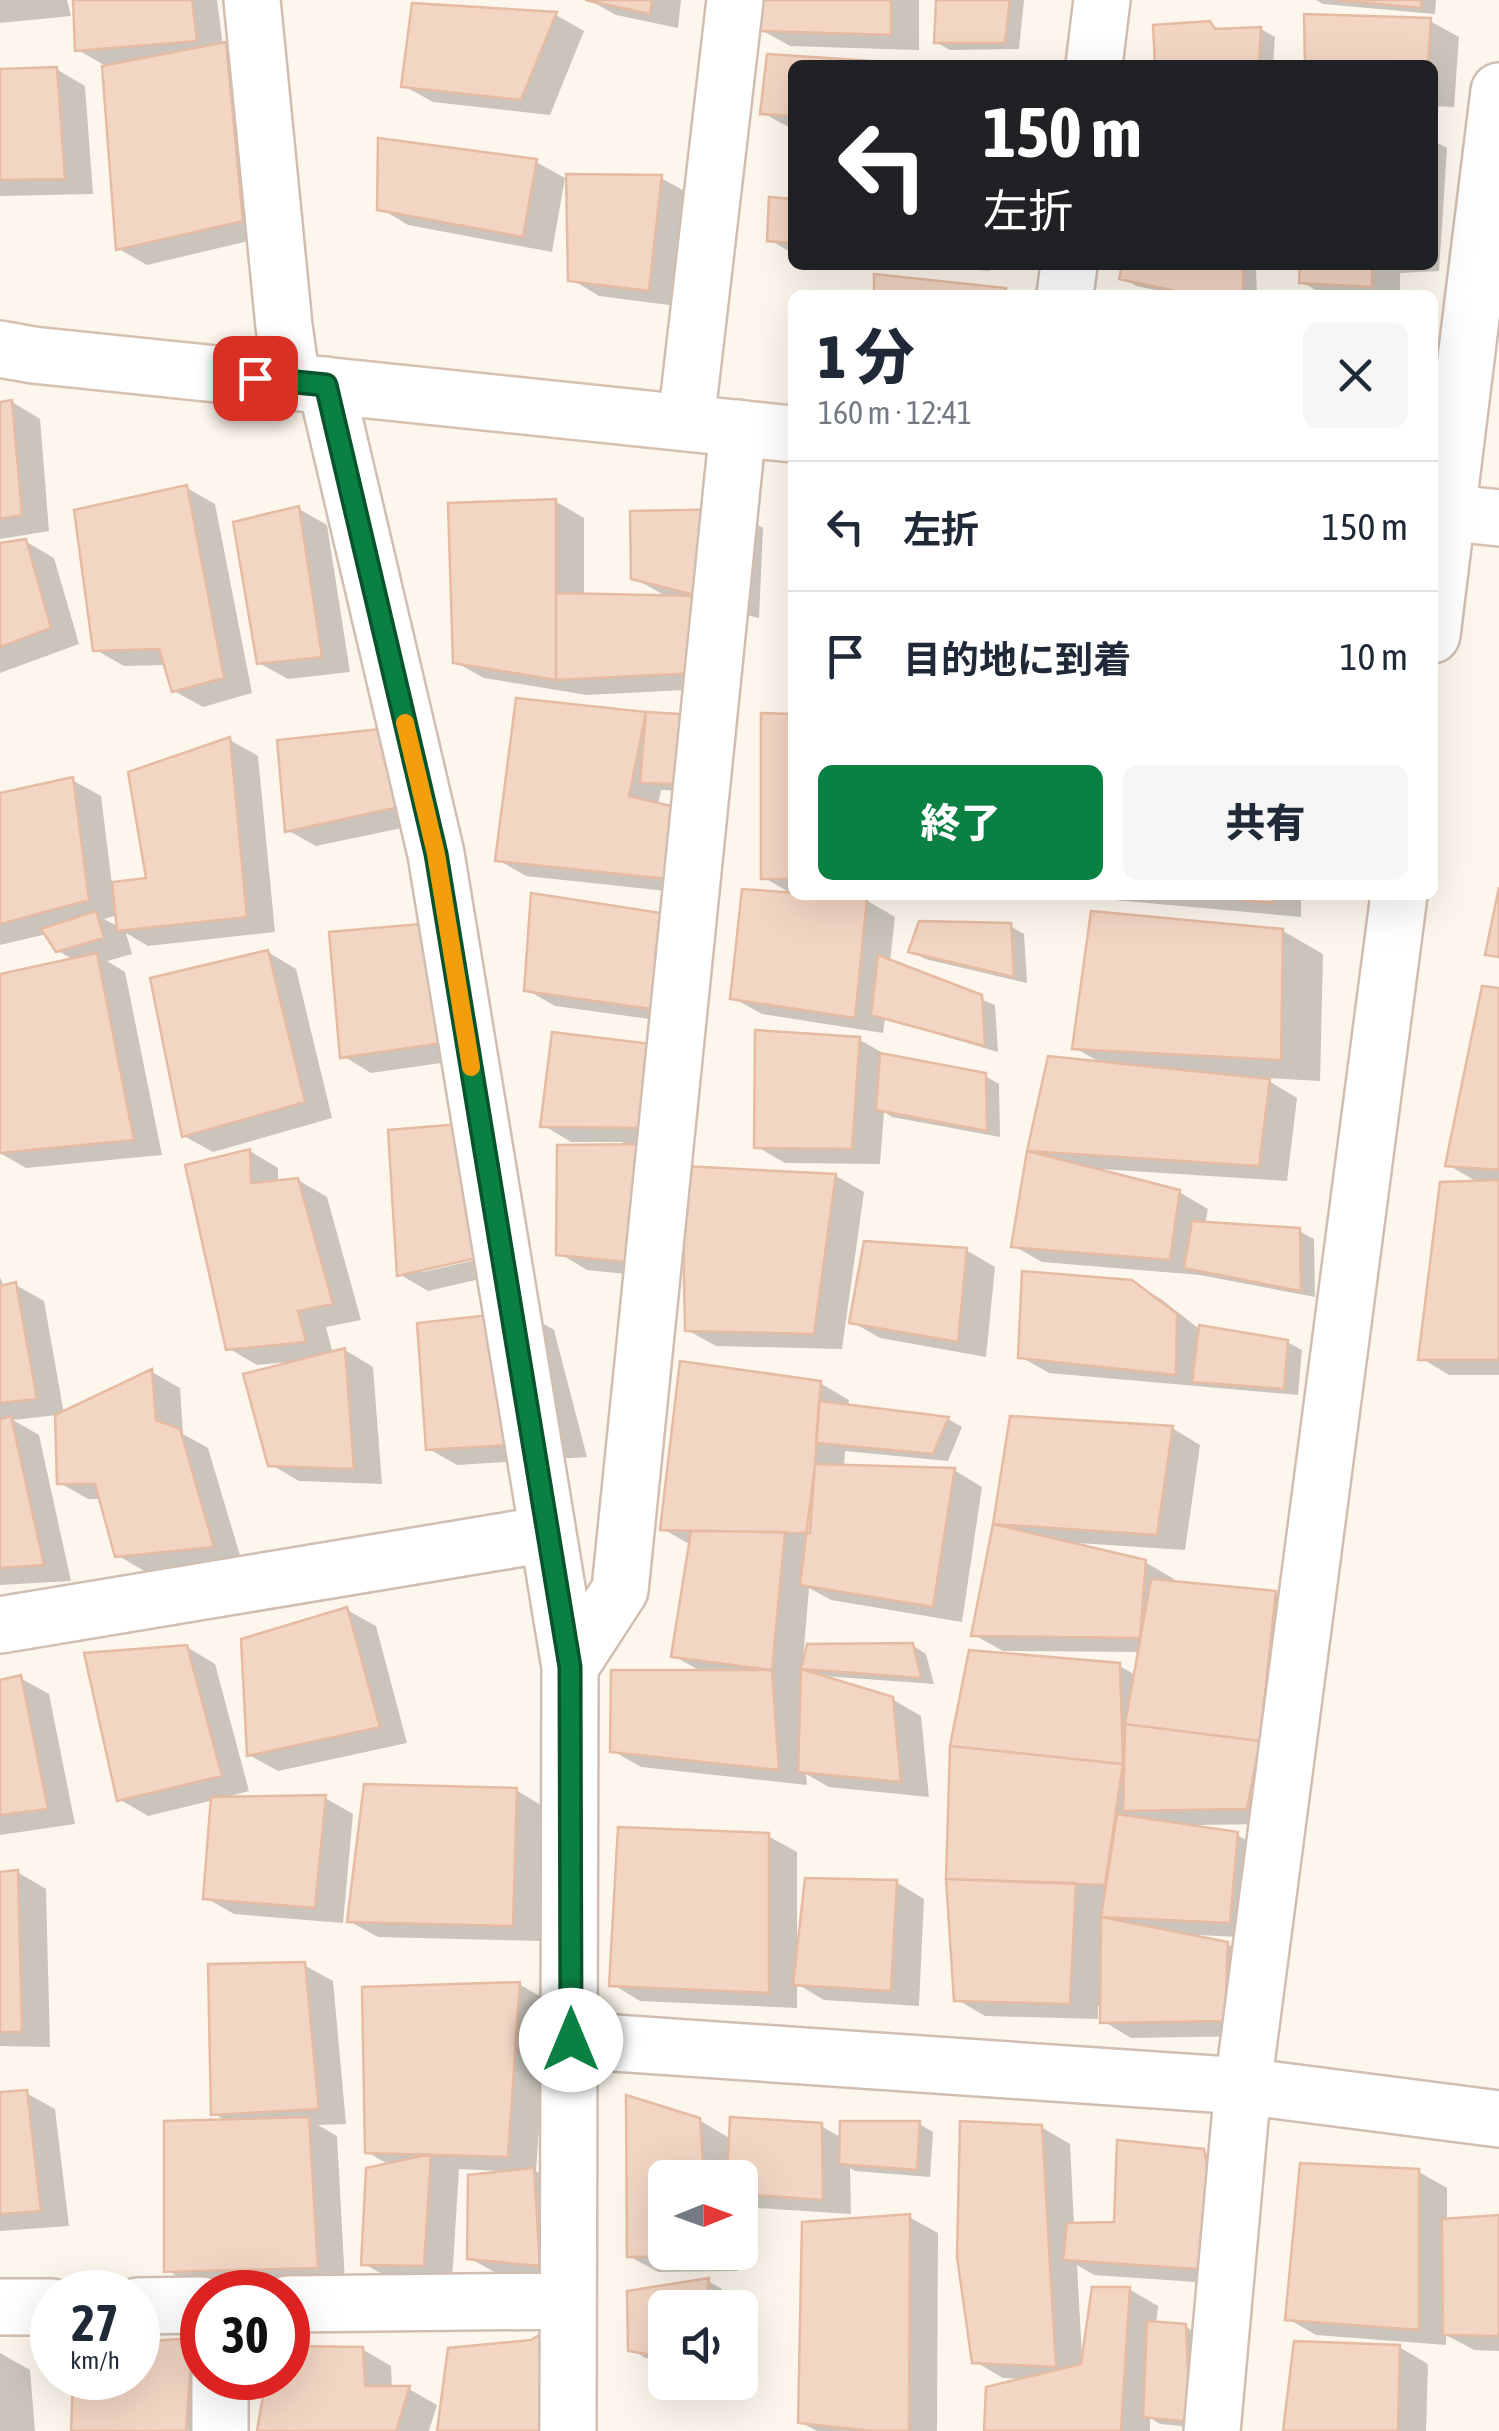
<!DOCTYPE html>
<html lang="ja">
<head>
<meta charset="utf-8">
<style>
  :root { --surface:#fff; --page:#f6f6f7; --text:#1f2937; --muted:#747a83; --line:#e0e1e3; --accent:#0b8043 }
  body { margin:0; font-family:"Asap Condensed","Noto Sans JP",sans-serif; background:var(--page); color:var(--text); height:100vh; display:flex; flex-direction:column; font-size:38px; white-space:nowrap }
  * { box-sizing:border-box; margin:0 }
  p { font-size:32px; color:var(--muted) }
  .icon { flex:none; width:55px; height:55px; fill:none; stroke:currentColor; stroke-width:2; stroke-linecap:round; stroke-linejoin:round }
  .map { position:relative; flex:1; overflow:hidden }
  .details { position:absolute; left:788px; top:290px; width:650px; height:610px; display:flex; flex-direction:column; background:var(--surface); border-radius:15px; box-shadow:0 10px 40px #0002 }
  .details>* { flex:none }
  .banner { position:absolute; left:788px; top:60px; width:650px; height:210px; border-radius:15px; box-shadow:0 10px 40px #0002; background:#202124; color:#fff; overflow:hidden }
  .needle { width:65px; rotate:89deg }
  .buttons { position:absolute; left:648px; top:2160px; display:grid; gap:20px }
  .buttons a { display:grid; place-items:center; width:110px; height:110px; border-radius:15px; background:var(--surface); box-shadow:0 10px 40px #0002; font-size:50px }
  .speed { position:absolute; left:30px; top:2270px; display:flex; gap:20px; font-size:50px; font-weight:700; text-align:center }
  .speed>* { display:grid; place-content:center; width:130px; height:130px; border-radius:50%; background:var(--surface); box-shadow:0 10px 40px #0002; line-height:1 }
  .speed small { font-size:25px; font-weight:400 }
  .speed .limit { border:15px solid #d22; background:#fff; color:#111 }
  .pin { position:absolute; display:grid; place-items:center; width:85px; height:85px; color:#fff; margin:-42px; border-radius:20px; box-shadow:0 5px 15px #0006 }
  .me { position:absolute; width:110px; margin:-55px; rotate:0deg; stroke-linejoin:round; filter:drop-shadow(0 0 8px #0008) }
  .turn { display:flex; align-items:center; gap:35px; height:210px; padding:0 30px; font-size:45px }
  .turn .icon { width:130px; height:130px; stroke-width:2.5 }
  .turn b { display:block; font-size:70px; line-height:85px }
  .round { display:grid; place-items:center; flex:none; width:105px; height:105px; border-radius:15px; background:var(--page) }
  .headline { display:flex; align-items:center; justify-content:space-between; height:170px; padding:0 30px }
  h1 { font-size:60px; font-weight:800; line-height:75px }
  .cta { display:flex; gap:20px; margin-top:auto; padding:20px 30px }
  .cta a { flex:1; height:115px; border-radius:15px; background:var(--accent); color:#fff; font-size:40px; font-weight:800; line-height:115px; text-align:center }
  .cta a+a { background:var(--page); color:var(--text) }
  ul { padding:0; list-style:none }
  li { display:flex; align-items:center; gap:30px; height:130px; padding:0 30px; border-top:2px solid var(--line) }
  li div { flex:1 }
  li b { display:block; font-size:38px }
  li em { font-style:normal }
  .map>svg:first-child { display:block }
</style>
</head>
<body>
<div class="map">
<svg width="1499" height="2431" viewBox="0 0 1499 2431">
  <rect width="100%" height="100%" fill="#fdf6ec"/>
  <path fill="#0003" fill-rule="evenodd" d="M0,0H67L71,16L0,23Z
    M75,0H217L223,46L254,62L270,236L147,265L119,249L104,65L78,50Z
    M589,0H681L678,28L616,15Z
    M761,0H919V50L790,46L761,30Z
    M939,0H1024L1019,49L950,50L936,42Z
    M1316,0H1436L1435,14L1323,4Z
    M415,6L556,15L584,31L550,115L433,102L404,86Z
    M1430,21L1459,37L1454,107L1432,106V65H1307Z
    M1209,24L1223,31L1261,29L1275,37L1273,65H1157Z
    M769,57L894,65H792V129L763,113Z
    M56,69L85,86L93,194L0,196V71Z
    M1432,140L1447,148L1439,271L1400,273V295H1325L1301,282L1303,265H1432Z
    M536,162L565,178L552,252L408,225L380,208Z
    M661,178L690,194L677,306L599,296L571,279Z
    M772,199L792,201V253L770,240Z
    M915,265H990V271Z
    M1125,265H1247L1256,270L1257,295H1180L1136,286L1122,277Z
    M12,402L40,419L49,531L0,539V404Z
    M187,488L215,504L252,693L203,707L174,691L166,665L124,666L96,650Z
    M555,501L584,518V596L669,598L634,578L735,512L763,528L759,618L717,608L725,688L587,695L484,678L455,662Z
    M299,509L327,525L350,672L288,679L259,663Z
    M25,541L54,558L79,644L0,673V545Z
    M645,714L681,717L695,725L694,791L661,790L658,805L704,895L526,876L498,860Z
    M763,715L792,716V894L763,877Z
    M230,740L258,756L275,932L148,946L126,933L132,954L107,961L125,972L162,1155L26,1168L0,1153V976L74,960L58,951L47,934L0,945V795L72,780L101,796L112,885L149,880ZM118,915L119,927L104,919Z
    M280,743L435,821L316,846L287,830Z
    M794,895L866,900L895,917L890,962L995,1005L998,1052L885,1019L883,1033L762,1014L733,998Z
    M947,895H1024V898L954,899Z
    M1096,895H1301V917L1103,899Z
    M533,896L693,1025L555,1006L527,990Z
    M1010,926L1024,934L1027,983L925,959L911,951Z
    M1283,931L1323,954L1320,1081L1264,1078L1297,1098L1287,1181L1100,1169V1171L1179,1192L1208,1209L1205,1225L1299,1231L1314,1239L1315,1297L1200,1275L1042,1262L1014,1246L1050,1059L1103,1064L1075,1048Z
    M332,934L469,1059L371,1073L343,1056Z
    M268,952L296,969L332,1118L213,1152L184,1136Z
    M1499,990V1375H1449L1421,1358L1479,1183L1448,1165Z
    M860,1040L888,1056L985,1076L999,1084L1000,1137L892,1117L884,1112L880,1164L785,1163L757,1147Z
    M651,1046L676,1279L587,1270L559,1253L623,1142H571L543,1125Z
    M472,1125L500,1142L531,1267L428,1291L399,1274L391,1133ZM515,1246L516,1251L423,1272V1267Z
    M250,1151L278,1168V1182L298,1180L327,1197L361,1320L326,1327L333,1354L345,1350L373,1367L382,1484L299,1481L270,1464L288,1362L257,1365L228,1348Z
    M836,1176L864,1192L842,1349L716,1346L687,1330Z
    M966,1250L995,1267L986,1357L880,1338L852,1322Z
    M0,1277L4,1287L16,1285L44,1301L64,1414L152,1372L180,1388L183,1434L208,1448L242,1562L146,1572L117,1555L102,1499H88L60,1483L57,1415L13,1420L39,1435L71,1581L0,1585Z
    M1132,1282L1161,1299L1198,1328L1287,1342L1302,1350L1298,1395L1049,1373L1021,1357Z
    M525,1313L554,1330L587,1457L457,1465L429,1449Z
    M820,1383L849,1400L848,1407L948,1419L962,1427L948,1461L845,1451L844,1467L954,1470L982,1487L962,1622L831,1600L809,1588L803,1660L912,1645L926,1654L934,1684L824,1676L892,1699L921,1716L929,1797L829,1787L806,1774L807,1785L641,1767L613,1751L702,1672L674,1656L691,1545L663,1529Z
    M1012,1418L1172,1428L1200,1445L1185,1550L1078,1543L1077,1546L1145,1562L1174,1579L1173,1584L1275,1593L1304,1610L1276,1824L1193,1825V1828L1237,1835L1265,1851L1258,1938L1198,1935V1938L1227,1944L1256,1961L1253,2036L1131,2038L1103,2021V2006H1098V2019L985,2016L956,1999L1120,1666L1137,1676L1140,1652L1003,1651L974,1635Z
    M347,1610L376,1626L407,1743L278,1771L249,1755Z
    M187,1647L215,1664L249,1791L226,1797L325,1798L353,1814L343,1923L234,1914L206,1898L214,1800L148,1816L119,1799Z
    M20,1678L49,1694L75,1824L0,1835V1682Z
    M516,1790L544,1807L541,1941L378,1937L349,1921Z
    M768,1836L797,1852V1939L896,1882L924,1899L919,2006L824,2000L797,1984V2008L640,2001L612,1984Z
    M17,1872L46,1889L50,2047L0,2046V1874Z
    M304,1965L333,1981L346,2124L318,2125L337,2136L345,2283L195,2287L167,2270L228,2122L213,2113Z
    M519,1984L548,2001L536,2171L562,2187L568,2281L498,2274L469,2258L499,2171L459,2169L452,2281L393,2280L364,2264L391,2166L367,2152Z
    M26,2093L55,2109L69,2226L0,2231V2094Z
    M629,2098L699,2120L731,2139L821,2126L842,2138L919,2124L933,2132L930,2177L855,2171L850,2168L851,2214L757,2208L740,2198V2178H665V2252H737L738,2271L658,2272L629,2256Z
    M1041,2127L1070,2144L1074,2225H1116L1203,2152L1232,2169L1254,2286L1094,2275L1077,2265L1082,2357L1129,2289L1158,2306L1156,2325L1185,2326L1199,2335L1203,2428L1160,2424L1150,2418V2431H987L1024,2379L1003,2378L974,2361Z
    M1419,2172L1447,2188V2221L1499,2217V2351L1474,2350L1446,2335V2345L1316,2335L1288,2319Z
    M909,2217L938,2233L937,2431H817L800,2422Z
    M708,2281L722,2289L720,2308H665V2361L645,2358L631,2349L630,2293Z
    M192,2341L202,2346V2378L215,2431H73L76,2378H138V2344Z
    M1399,2347L1428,2364L1426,2431H1286Z
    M288,2349H362L391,2366L392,2389H409L437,2405L429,2431H260L269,2378H288Z
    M0,2353L30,2370L35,2431H0Z"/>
  <path fill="#f3d5c3" stroke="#e6bba3" stroke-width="2.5" d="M73,0H192L197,41L75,51Z
    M585,0H652L650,14Z
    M758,0H891V35L759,31Z
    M936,0H1010L1005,43H934Z
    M1337,0H1422L1421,8Z
    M412,3L557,12L521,100L401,87Z
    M1304,14L1431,18L1428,65H1305Z
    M1210,21L1215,29L1261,27L1259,65H1155L1153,25Z
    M226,42L243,221L116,250L102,66Z
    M767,54L933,65H792V116L760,114Z
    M57,67L65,179L0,180V69Z
    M378,138L537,159L523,237L377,210Z
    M566,174L662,175L649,291L568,281Z
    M769,197L792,199V243L767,241Z
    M1122,265H1243V293L1195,295L1119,279Z
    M1300,265H1372V287L1299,283Z
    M874,274L1006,288V295H874Z
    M12,400L22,515L0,519V402Z
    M187,485L224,678L172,692L159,649L93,651L74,510Z
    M556,499V680L453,663L448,503Z
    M299,506L322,657L257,664L233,522Z
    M736,509L731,604L631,579L630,511Z
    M26,539L51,628L0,647V543Z
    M556,593L698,596L697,673L556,680Z
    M516,698L646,712L629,796L675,807L677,880L495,861Z
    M646,712L681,714L680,784L640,783Z
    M761,713L792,714V879H761Z
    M389,728L408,805L285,832L277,740Z
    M230,737L247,917L117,931L112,882L146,878L128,772Z
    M73,777L89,900L0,924V793Z
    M1499,887V957L1485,955Z
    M742,889L867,898L855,1018L730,999Z
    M531,893L661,913L665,1011L524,991Z
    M1192,895H1273V903Z
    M96,911L104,938L56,952L41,929Z
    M1091,911L1283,929L1281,1060L1072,1049Z
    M919,921L1011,923L1014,977L908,952Z
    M420,924L442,1043L340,1058L329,932Z
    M268,950L305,1102L182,1137L150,978Z
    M97,953L134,1140L0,1153V974Z
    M878,955L982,995L985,1046L871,1015Z
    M1482,986L1499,988V1170L1445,1166Z
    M755,1030L860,1037L852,1149L754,1148Z
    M552,1032L652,1044L660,1128L540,1127Z
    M880,1053L986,1073L987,1131L876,1110Z
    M1048,1056L1270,1079L1259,1166L1027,1151Z
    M472,1123L503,1252L397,1276L388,1130Z
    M651,1144L648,1264L556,1255L557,1145Z
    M250,1149L251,1183L298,1178L333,1304L298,1311L306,1342L226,1350L185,1165Z
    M1027,1151L1180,1190L1170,1260L1011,1247Z
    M682,1166L836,1174L814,1334L685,1331Z
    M1499,1180V1360H1418L1440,1182Z
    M1192,1221L1300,1228L1301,1291L1184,1268Z
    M864,1241L967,1248L958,1342L849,1323Z
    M1022,1271L1132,1280L1177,1314L1176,1375L1018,1358Z
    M16,1282L37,1399L0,1403V1286Z
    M526,1311L560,1442L426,1450L417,1323Z
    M1199,1325L1288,1340L1284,1389L1192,1382Z
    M345,1348L354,1469L268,1466L243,1374Z
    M680,1361L821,1381L810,1533L660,1530Z
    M152,1369L156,1420L180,1429L214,1547L115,1557L95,1484H57L55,1415Z
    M819,1401L949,1417L933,1454L816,1443Z
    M11,1416L44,1565L0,1568V1419Z
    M1010,1416L1173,1426L1157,1535L993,1524Z
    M815,1464L955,1468L933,1607L800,1585Z
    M993,1524L1146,1560L1140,1638L971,1636Z
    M691,1531L785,1532L772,1670L671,1657Z
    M1151,1579L1276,1591L1260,1741L1125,1724Z
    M347,1607L380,1727L247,1756L241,1639Z
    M913,1643L921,1678L801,1669L807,1644Z
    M187,1645L222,1776L117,1801L84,1653Z
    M969,1650L1120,1663L1123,1764L950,1746Z
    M801,1669L893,1697L901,1782L798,1772Z
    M611,1670H772L779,1770L610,1752Z
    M21,1675L48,1809L0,1815V1680Z
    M1125,1724L1260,1741L1247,1809L1123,1811Z
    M950,1746L1123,1764L1105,1885L946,1879Z
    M364,1784L517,1788L513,1926L347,1922Z
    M326,1795L315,1908L203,1899L211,1797Z
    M1117,1814L1238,1832L1230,1923L1101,1917Z
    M618,1827L769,1833V1993L609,1986Z
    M18,1870L22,2032H0V1872Z
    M805,1878L897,1880L891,1991L793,1985Z
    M946,1879L1076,1883L1070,2004L954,2001Z
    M1101,1917L1228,1942L1225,2021L1100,2023Z
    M305,1962L319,2109L211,2115L208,1964Z
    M520,1982L508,2157L365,2153L362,1987Z
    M27,2090L41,2211L0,2214V2092Z
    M626,2095L700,2118L704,2178H665V2252H711V2256L627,2257Z
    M309,2117L318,2268L164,2272V2121Z
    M730,2117L822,2123L823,2200L740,2194V2178H727Z
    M840,2121H920L917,2170L839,2164Z
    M960,2121L1042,2125L1056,2367L972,2363L957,2257Z
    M1117,2140L1204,2149L1226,2271L1063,2260L1067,2223L1114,2222Z
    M431,2154L424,2266L361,2265L366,2168Z
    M1300,2163L1419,2169V2330L1285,2320Z
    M534,2168L540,2266L467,2259L468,2175Z
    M910,2214L909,2431H872L798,2423L802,2222Z
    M1499,2215V2336L1443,2335L1442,2219Z
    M709,2278L706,2308H665V2357L628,2351L627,2291Z
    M1092,2287H1130L1121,2431H984L986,2387L1081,2364Z
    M1147,2321L1186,2324L1190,2422L1143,2417Z
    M546,2331L547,2431H437L448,2348L531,2340Z
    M193,2338L186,2431H71L73,2378H138V2342Z
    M1294,2341L1400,2345L1398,2431H1283Z
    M288,2346L363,2347L365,2386H410L396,2431H257L266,2378H288Z"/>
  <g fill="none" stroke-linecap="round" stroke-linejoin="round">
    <defs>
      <path id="street" d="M252,0L284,326L292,382
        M1094,65L1102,0
        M1065,295L1069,265
        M326,385L436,854L570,1667L568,2431
        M686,422L735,0
        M1432,635L1499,91
        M0,1625L547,1534
        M570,1667L620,1590L738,428
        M571,2040L1243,2086L1499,2119
        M288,2304L568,2301
        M138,2306L202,2305
        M0,2307H52
        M220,2431V2378
        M1212,2431L1243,2086L1399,895"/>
      <path id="secondary" d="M0,349L33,355L792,434
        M1432,511L1499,518"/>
    </defs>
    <use href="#street" stroke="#d1beb0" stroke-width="60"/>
    <use href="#secondary" stroke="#d6c0b0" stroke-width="60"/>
    <use href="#street" stroke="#fff" stroke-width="55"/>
    <use href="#secondary" stroke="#fff" stroke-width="55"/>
  </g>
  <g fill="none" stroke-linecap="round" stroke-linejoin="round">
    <defs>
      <path id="route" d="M255,378L326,385L436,854L570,1667L571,2040"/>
    </defs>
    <use href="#route" stroke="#07532c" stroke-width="25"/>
    <use href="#route" stroke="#0b8043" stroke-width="18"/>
    <path stroke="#f59e0b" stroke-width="18" d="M405,723L436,854L471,1067"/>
  </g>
</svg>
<div class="buttons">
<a><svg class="needle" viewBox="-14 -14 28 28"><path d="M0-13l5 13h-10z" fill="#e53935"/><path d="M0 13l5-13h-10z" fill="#747a83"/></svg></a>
<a><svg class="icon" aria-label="sound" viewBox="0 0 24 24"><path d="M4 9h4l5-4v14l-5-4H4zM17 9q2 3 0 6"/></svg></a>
</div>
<div class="speed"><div>27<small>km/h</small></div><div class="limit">30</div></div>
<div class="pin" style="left:255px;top:378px;background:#d93025"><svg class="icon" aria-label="arrive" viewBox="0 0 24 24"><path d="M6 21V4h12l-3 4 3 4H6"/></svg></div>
<svg class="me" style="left:571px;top:2040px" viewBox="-20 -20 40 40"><circle r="19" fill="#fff"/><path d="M0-13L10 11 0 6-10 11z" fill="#0b8043"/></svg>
<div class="banner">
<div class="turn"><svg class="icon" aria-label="left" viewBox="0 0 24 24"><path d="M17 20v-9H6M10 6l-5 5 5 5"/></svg><div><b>150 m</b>左折</div></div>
</div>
<section class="details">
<div class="headline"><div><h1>1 分</h1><p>160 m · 12:41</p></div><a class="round"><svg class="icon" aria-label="close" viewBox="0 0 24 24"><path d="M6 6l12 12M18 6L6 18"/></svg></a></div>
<ul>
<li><svg class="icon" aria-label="left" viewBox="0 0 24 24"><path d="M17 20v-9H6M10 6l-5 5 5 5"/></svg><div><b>左折</b></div><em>150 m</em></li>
<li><svg class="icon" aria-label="arrive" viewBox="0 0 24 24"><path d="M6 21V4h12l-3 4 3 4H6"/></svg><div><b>目的地に到着</b></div><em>10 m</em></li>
</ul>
<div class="cta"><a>終了</a><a>共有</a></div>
</section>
</div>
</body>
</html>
